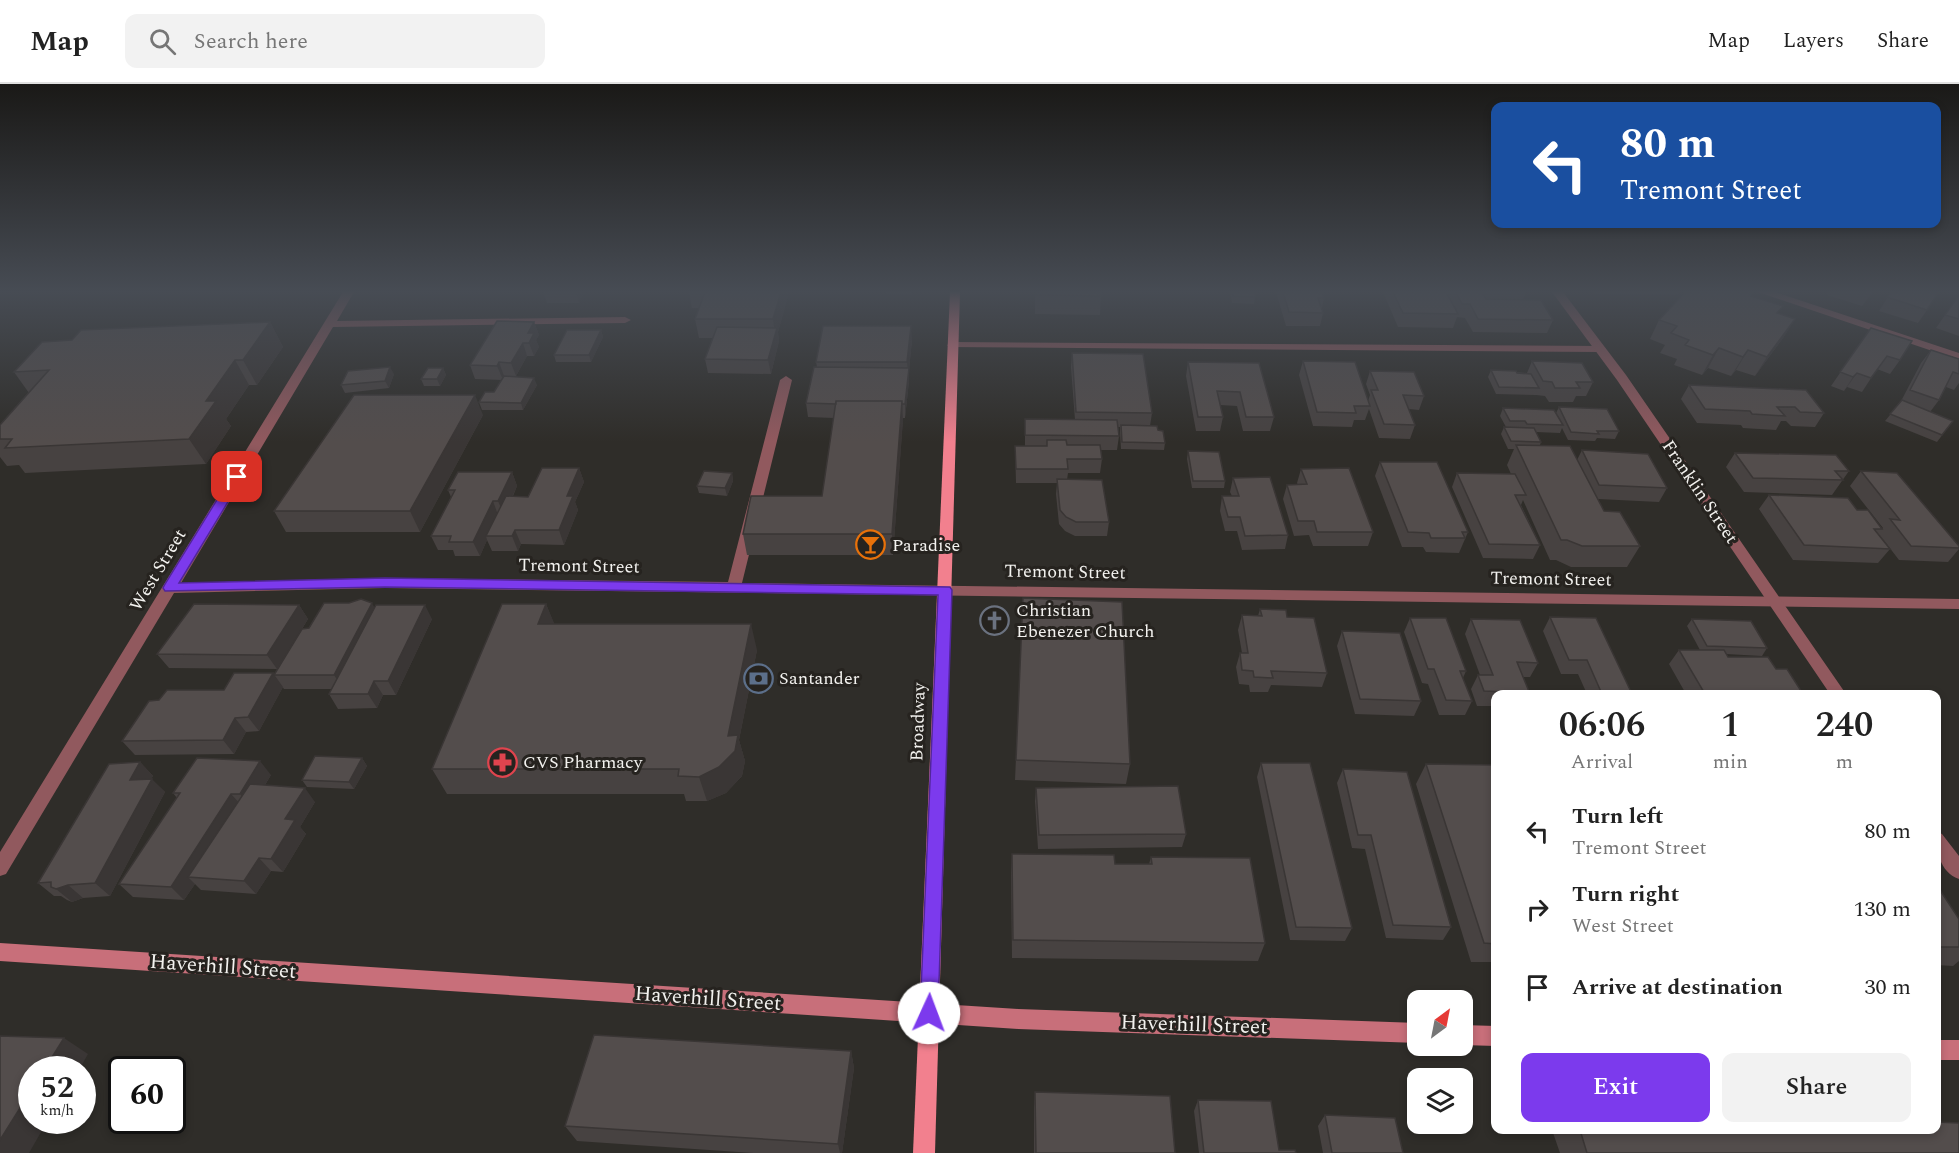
<!DOCTYPE html>
<html lang="en">
<head>
<meta charset="utf-8">
<style>
  :root { --surface:#fff; --page:#f2f2f2; --text:#222; --muted:#767676; --line:#e0e0e0; --accent:#7c3aed }
  body { margin:0; font-family:Spectral,serif; background:var(--page); color:var(--text); height:100vh; display:flex; flex-direction:column; font-size:22px; white-space:nowrap }
  * { box-sizing:border-box; margin:0 }
  p { font-size:20px; color:var(--muted) }
  .icon { flex:none; width:33px; height:33px; fill:none; stroke:currentColor; stroke-width:2; stroke-linecap:round; stroke-linejoin:round }
  .map { position:relative; flex:1; overflow:hidden }
  .panel { position:absolute; left:1491px; top:606px; width:450px; height:444px; display:flex; flex-direction:column; background:var(--surface); border-radius:12px; box-shadow:0 3px 9px #0003 }
  .panel>* { flex:none }
  .banner { position:absolute; left:1491px; top:18px; width:450px; height:126px; border-radius:12px; box-shadow:0 3px 9px #0003; background:#1a4fa0; color:#fff; overflow:hidden }
  .needle { width:39px; rotate:32deg }
  .controls { position:absolute; left:1407px; top:906px; display:grid; gap:12px }
  .controls a { display:grid; place-items:center; width:66px; height:66px; border-radius:12px; background:var(--surface); box-shadow:0 3px 9px #0003; font-size:30px }
  .speed { position:absolute; left:18px; top:972px; display:flex; gap:12px; font-size:30px; font-weight:700; text-align:center }
  .speed>* { display:grid; place-content:center; width:78px; height:78px; border-radius:50%; background:var(--surface); box-shadow:0 3px 9px #0003; line-height:1 }
  .speed small { font-size:15px; font-weight:400 }
  .speed .limit { border:3px solid #111; border-radius:9px; background:#fff; color:#111 }
  .pin { position:absolute; display:grid; place-items:center; width:51px; height:51px; color:#fff; margin:-26px; border-radius:12px; box-shadow:0 3px 9px #0006 }
  .me { position:absolute; width:66px; margin:-33px; rotate:2deg; stroke-linejoin:round; filter:drop-shadow(0 0 4px #0008) }
  .turn { display:flex; align-items:center; gap:21px; height:126px; padding:0 30px; font-size:27px }
  .turn .icon { width:78px; height:78px; stroke-width:2.5 }
  .turn b { display:block; font-size:42px; line-height:51px }
  .eta { display:flex; justify-content:space-evenly; align-items:center; height:102px; text-align:center }
  .eta b { font-size:36px; font-weight:600; line-height:42px }
  .action { display:flex; gap:12px; margin-top:auto; padding:12px 30px }
  .action a { flex:1; height:69px; border-radius:12px; background:var(--accent); color:#fff; font-size:24px; font-weight:600; line-height:69px; text-align:center }
  .action a+a { background:var(--page); color:var(--text) }
  ul { padding:0; list-style:none }
  li { display:flex; align-items:center; gap:18px; height:78px; padding:0 30px }
  li div { flex:1 }
  li b { display:block; font-size:22px }
  li em { font-style:normal }
  header { display:flex; align-items:center; gap:36px; box-sizing:border-box; height:84px; padding:0 30px; background:var(--surface); border-bottom:2px solid var(--line) }
  header strong { font-size:28px }
  nav { display:flex; gap:33px; margin-inline-start:auto; font-size:21px }
  .search { width:420px; height:54px; background:var(--page); display:flex; align-items:center; gap:15px; box-sizing:border-box; padding:0 21px; border-radius:12px; color:var(--muted); font-size:22px }
  .map>svg:first-child { display:block }
</style>
</head>
<body>
<header>
<strong>Map</strong>
<div class="search"><svg class="icon" aria-label="search" viewBox="0 0 24 24"><circle cx="10" cy="10" r="6"/><path d="M15 15l6 6"/></svg>Search here</div>
<nav><a>Map</a><a>Layers</a><a>Share</a></nav>
</header>
<div class="map">
<svg width="1959" height="1069" viewBox="0 0 1959 1069">
  <rect width="100%" height="100%" fill="#2f2d29"/>
  <g fill="none" stroke-linecap="round" stroke-linejoin="round">
    <path fill="#91595e" fill-rule="evenodd" d="M343,208H354L337,237L625,233L631,236L625,239L333,243L181,499L385,494L728,498L780,296L786,292L792,296L742,499L1959,515V525L385,504L174,509L6,790L0,792V768Z
      M953,258L1600,262L1606,265L1600,268L949,263L947,261Z"/>
    <path fill="#91595e" fill-rule="evenodd" d="M1552,208H1563L1626,291L1846,610H1830L1617,296Z
      M1758,208H1775L1959,269V276Z
      M1936,747L1942,750L1959,772V795C1939,788 1936,765 1936,747Z"/>
    <path fill="#c86f7a" fill-rule="evenodd" d="M0,859L1018,925L1418,939V959L1018,945L0,877Z
      M1462,941L1496,942V962L1462,961Z
      M1936,956H1959V976H1936Z"/>
    <path fill="#f2808e" fill-rule="evenodd" d="M950,208H960L935,1069H913Z"/>
  </g>
  <path fill="#474241" d="M543,208H584L579,219H547Z
    M689,208H789L778,248L779,257L771,290L708,289L705,275L713,254H699L695,235L699,224H692Z
    M886,208H912V211L886,210Z
    M1035,208H1101L1100,231L1035,230Z
    M1230,208H1255V213L1254,220L1232,219Z
    M1276,208H1322L1324,214L1322,224L1323,229L1320,242H1286Z
    M1383,208H1526L1523,216L1553,236L1547,249L1473,248L1465,234L1457,233L1453,244L1398,243Z
    M1593,208H1679L1678,211L1594,210Z
    M1754,208L1752,212L1778,229L1795,235L1783,254L1755,292L1736,286L1731,292L1708,284L1702,291L1674,281L1677,275L1660,269L1665,261L1650,255L1659,236Z
    M1828,208H1873L1862,222L1827,211Z
    M1891,208L1927,226L1918,239L1879,227Z
    M1959,211V252L1936,244Z
    M270,238L283,263L257,301H249L226,335L231,342L206,380L25,389L19,381L7,382L0,373V341L29,309L14,288L72,256Z
    M534,238L539,251L536,256L539,263L534,272H527L516,292H504L537,301L523,326H482L479,318L494,308L502,296L475,295L470,281Z
    M1871,244L1900,276L1890,290L1877,285L1862,308L1847,303L1844,307L1831,302Z
    M601,246L603,253L591,278H556L554,271Z
    M912,256L909,286V297L905,334H903L893,471H747L743,450L822,412L834,334L808,333L806,319L817,283L816,278Z
    M1931,266L1959,275V299L1954,306L1946,303L1939,316L1930,328L1953,337L1937,358L1885,337L1900,319L1921,279Z
    M1072,269L1152,329L1150,342L1158,346L1165,359L1164,366L1121,365L1120,349V343H1118L1119,352L1117,366H1101L1102,375L1100,389H1068L1067,396L1109,438L1107,452H1075L1065,447L1059,440L1056,410L1057,399H1016L1015,362H1025V335L1075,336L1071,283Z
    M1303,277L1368,317L1370,311L1366,300L1370,287L1424,312L1419,326L1409,325L1415,341L1410,355L1379,354L1369,325L1365,336H1354L1352,343L1313,342L1299,291Z
    M1532,277L1593,298L1586,312H1576L1573,318H1549L1545,312L1536,311L1496,310L1488,293L1491,286L1527,289Z
    M1188,278L1259,279L1274,333L1270,347H1243L1237,322L1220,321L1223,333L1220,347H1196L1186,292Z
    M443,284L446,291L440,302H424L421,295Z
    M394,290L389,304L345,309L341,301Z
    M1689,301L1824,329L1815,343L1791,342L1786,337H1781L1776,346L1743,344L1741,341L1697,339L1681,315Z
    M1559,323L1619,347L1615,355L1597,354L1595,357L1568,356L1562,344L1560,349L1536,348L1541,358L1540,361L1577,376L1582,366L1667,404L1659,418L1598,415L1604,427L1640,462L1627,483H1571L1556,476H1550L1523,416L1521,421L1540,461L1533,475L1483,474L1452,403L1457,389L1511,390L1507,381L1514,365H1508L1501,350L1504,343H1506L1500,332L1503,324L1556,329Z
    M483,331L420,448H286L274,427Z
    M1188,367L1225,397L1224,404H1192L1187,375Z
    M1735,369L1849,387L1832,411L1744,408L1726,383Z
    M1380,378L1468,448L1459,469L1426,468L1423,463H1402L1375,392Z
    M579,384L584,398L575,418L578,426L564,461L521,460L518,467H492L487,456L480,472H455L453,466H438L431,452L451,413L448,406L512,388L517,402L513,412L528,413Z
    M1301,385L1373,448L1368,462H1313L1309,451L1294,452L1283,415L1287,401H1298L1297,399Z
    M1861,387L1959,462V465L1948,478L1899,476L1879,450L1890,465L1878,479L1793,476L1759,425L1769,411L1882,445L1883,444L1850,402Z
    M732,389L733,397L727,412L699,409L697,402Z
    M1233,394L1288,451L1285,465L1242,466L1237,447H1225L1220,427L1222,412H1232L1230,408Z
    M1023,514L1130,680L1126,700L1015,696Z
    M546,520L554,540L757,566L739,656L745,677L742,692L726,709L707,717H686L684,710H447L432,685Z
    M299,521L308,535L302,545L309,544L374,524L432,535L396,611H383L377,624L338,625L329,610L332,605H284L274,591L277,585L169,584L157,570Z
    M1260,525L1287,533L1327,589L1322,603L1271,601L1268,608H1250L1249,601L1239,600L1236,583L1240,569H1242L1238,546L1242,531L1258,532Z
    M1550,533L1632,610H1587L1578,590H1561L1543,547Z
    M1410,534L1466,587L1463,594L1472,617L1465,631H1439L1428,600L1422,599L1404,548Z
    M1471,535L1538,579L1530,593H1523L1530,610H1496V622H1477L1471,605L1478,591H1480L1465,550Z
    M1692,535L1767,564L1762,572L1726,570L1728,573L1776,585L1803,610H1686L1669,580L1679,566H1700L1687,542Z
    M1342,547L1421,617L1414,632L1355,630L1337,562Z
    M273,589L283,603L259,647L246,648L234,670L135,671L122,657L159,616L224,606Z
    M362,674L367,682L354,705L307,703L302,696Z
    M140,678L153,692L151,695L165,708L110,812L83,814L72,818L67,816L61,812H54L38,799Z
    M1261,679L1352,844L1345,857L1290,856L1257,693Z
    M1426,680L1496,681V878H1471L1416,700Z
    M1343,685L1451,843L1443,856L1386,854L1365,765L1352,764L1337,699Z
    M271,691L265,701L315,718L300,743L306,750L283,788L271,787L256,810L201,806L195,800L184,816L133,813L119,800L177,714L173,709Z
    M1036,704L1186,750L1182,763L1038,765L1035,717Z
    M1012,770L1115,780H1149L1151,773L1265,859L1258,877L1012,874L1011,789Z
    M1936,800L1959,835V877L1953,882L1936,881Z
    M851,967L854,984L842,1069H753L577,1057L565,1042Z
    M1035,1008L1175,1069H1034V1024Z
    M1198,1016L1279,1066L1296,1069H1199L1194,1027Z
    M1325,1031L1403,1069H1323L1318,1042Z
    M1552,1046H1936L1959,1069H1560Z"/>
  <path fill="#3a3635" d="M576,208H584L579,219Z
    M781,208H789L778,248L779,257L771,290L768,276L775,251L773,235Z
    M1795,235L1783,254L1755,292L1767,273Z
    M270,238L283,263L257,301L243,276Z
    M534,238L539,251L536,256L539,263L534,272L529,259L528,249Z
    M911,242L912,256L909,286V297L905,334V320L908,289L907,278Z
    M601,246L603,253L591,278L589,271Z
    M523,259L527,272L516,292L511,279Z
    M1719,264L1708,284L1702,291L1713,271Z
    M1748,266L1736,286L1731,292L1743,273Z
    M235,276L249,301L226,335L231,342L206,380L189,355L206,317Z
    M499,278L504,292L503,296L497,282Z
    M390,283L394,290L389,304L385,297Z
    M443,284L446,291L440,302L437,295Z
    M1857,289L1847,303L1844,307L1853,293Z
    M534,294L537,301L523,326L521,319Z
    M475,311L483,331L420,448L410,427Z
    M902,317L903,337L893,471L892,450Z
    M579,384L584,398L575,418L578,426L564,461L559,446L567,412Z
    M512,388L517,402L504,431L498,417Z
    M732,389L733,397L727,412L725,404Z
    M493,417L498,431L486,452L487,456L480,472L473,458Z
    M515,446L521,460L518,467L512,452Z
    M372,519L380,534L343,605L334,591Z
    M546,520L557,546L538,540Z
    M299,521L308,535L277,585L267,571Z
    M425,521L432,535L396,611L388,597Z
    M751,540L757,566L739,656L745,677L742,692L726,709L707,717L699,693L728,652Z
    M273,589L283,603L259,647L248,633Z
    M374,597L383,611L377,624L368,610Z
    M235,634L246,648L234,670L223,656Z
    M362,674L367,682L354,705L349,698Z
    M260,677L271,691L251,723L240,710Z
    M140,678L153,692L143,710L130,696Z
    M152,695L165,708L110,812L95,799Z
    M305,704L315,718L300,743L306,750L283,788L271,775L285,735Z
    M231,710L243,723L188,793L195,800L184,816L171,803Z
    M259,774L271,787L256,810L244,797Z
    M68,801L83,814L72,818L56,805Z
    M64,954L88,970L79,986H44Z
    M851,967L854,984L842,1069H840L838,1060Z
    M32,1005V1036H48L29,1069H0V1056Z"/>
  <path fill="#534d4c" stroke="#3a3635" stroke-width="1.5" d="M705,208H781L773,235H695Z
    M1036,208H1101L1102,212L1036,211Z
    M1233,208H1255V213L1233,212Z
    M1283,208H1322L1324,214H1318L1323,229L1289,228Z
    M1393,208H1446L1458,230L1403,229Z
    M1456,208H1482L1486,215L1541,216L1553,236L1478,235L1470,220H1462Z
    M1685,208H1754L1751,212L1783,222L1777,229L1795,235L1767,273L1748,266L1743,273L1719,264L1713,271L1685,261L1689,256L1671,249L1677,242L1659,236Z
    M1891,208H1937L1938,209L1927,226L1887,213Z
    M1959,211V235L1945,231Z
    M497,237L534,238L528,249H534L529,259H523L511,279L499,278L497,282L470,281Z
    M270,238L243,276H235L206,317H216L189,355L5,364L12,355H0V341L49,286L14,288L42,258L72,256L81,246Z
    M823,242H911L907,278H816Z
    M717,243L777,244L768,276L705,275Z
    M1871,244L1912,257L1900,276L1887,272L1871,294L1857,289L1853,293L1840,288Z
    M567,246H601L589,271H554Z
    M1931,266L1959,275V290L1953,288L1939,316L1910,306Z
    M1072,269L1143,270L1152,329L1076,328Z
    M1303,277L1355,278L1370,322H1354L1356,329L1317,328Z
    M1532,277L1582,279L1593,298H1576L1580,304H1555L1552,298L1543,297Z
    M1188,278L1259,279L1274,333H1246L1240,308L1217,307L1223,333H1198Z
    M390,283L385,297L341,301L348,287Z
    M814,283L909,284L905,320H902V317H836V320L806,319Z
    M428,284H443L437,295H421Z
    M1491,286L1516,287L1517,289L1531,290L1539,304L1499,303Z
    M1370,287L1414,288L1424,312L1403,311L1415,341L1384,340L1371,306H1378Z
    M504,292L534,294L521,319L479,318L485,308H494Z
    M1689,301L1806,306L1824,329L1800,328L1795,323H1777L1785,332L1752,330L1750,327L1705,325Z
    M354,311H475L410,427H274Z
    M1902,316L1953,337L1942,351L1890,330Z
    M836,317H902L892,450H743L751,412H822Z
    M1559,323L1607,325L1619,347H1597L1599,350L1571,348Z
    M1503,324L1554,326L1563,341L1527,340L1525,337H1510Z
    M1025,335L1117,336L1119,352L1025,351Z
    M1121,341L1157,342L1158,346L1163,347L1165,359L1122,358Z
    M1504,343L1534,344L1541,358L1511,357Z
    M1047,356H1066L1067,361H1100L1102,375H1067L1068,385H1016L1015,362H1047Z
    M1516,361L1570,362L1604,427L1620,428L1640,462H1582L1567,456H1561Z
    M1582,366L1648,370L1667,404L1599,401Z
    M1188,367L1219,368L1225,397H1193Z
    M1735,369L1836,371L1849,387H1835L1843,396L1753,394Z
    M1380,378H1437L1468,448H1462L1465,454H1431L1429,449L1408,448Z
    M542,384H579L567,412H573L559,446H515L512,452H486L506,412L528,413Z
    M1349,384L1373,448H1317L1314,437H1298L1287,401L1307,400L1301,385Z
    M704,387L732,389L725,404L697,402Z
    M1861,387L1897,389L1959,462V464L1911,462L1890,435L1900,436Z
    M458,388H512L498,417H493L473,458H449L451,452H431L455,406H448Z
    M1457,389L1515,390L1526,411H1515L1540,461L1489,460Z
    M1270,393L1288,451L1245,452L1240,433H1228L1222,412H1239L1233,394Z
    M1057,395L1102,396L1109,438H1076L1066,433L1060,426Z
    M1769,411L1848,414L1857,426H1868L1882,445H1874L1890,465L1804,461Z
    M1023,514L1122,518L1130,680L1016,676Z
    M361,515L372,519L334,591H274L302,545L309,544L324,519H349Z
    M194,520L299,521L267,571L157,570Z
    M502,520H546L538,540H751L728,652L738,651L735,667L719,683L699,693L678,692L679,685H432Z
    M376,521H425L388,597H374L368,610H329Z
    M1260,525L1286,526L1287,533L1314,534L1327,589L1271,587L1273,594L1254,593L1253,587L1242,586L1240,569H1248L1242,531L1262,532Z
    M1550,533L1596,534L1632,610H1602L1587,576H1569Z
    M1410,534H1446L1466,587H1460L1472,617L1446,616L1434,585H1428Z
    M1471,535L1520,536L1538,579L1517,578L1530,610H1507L1506,608L1484,607L1478,591H1493Z
    M1692,535L1751,537L1767,564L1707,562Z
    M1342,547L1400,549L1421,617L1360,615Z
    M1679,566H1724L1728,573H1768L1776,585H1787L1803,610H1705Z
    M234,589H273L248,633L235,634L223,656L122,657L149,617L159,616L167,606H224Z
    M315,672L362,674L349,698L302,696Z
    M197,674L260,677L240,710H231L171,803L119,800L180,709H173Z
    M140,678L130,696L152,695L95,799L68,801L56,805L51,803V798L38,799L109,680Z
    M1261,679H1310L1352,844L1296,843Z
    M1426,680L1496,681V860L1484,859Z
    M1343,685L1407,688L1451,843L1393,841L1371,751H1358Z
    M250,700L305,704L285,735L295,736L271,775L259,774L244,797L188,793Z
    M1178,702L1186,750L1039,751L1036,704Z
    M1012,770L1114,771L1115,780H1152L1151,773L1250,774L1265,859L1013,856Z
    M1936,800L1959,835V863H1936Z
    M594,951L851,967L838,1060L565,1042Z
    M0,952L64,954L44,986H32V1005L0,1056Z
    M1035,1008L1170,1012L1175,1069H1036Z
    M1198,1016L1271,1017L1279,1066H1295L1296,1069H1204Z
    M1325,1031L1395,1034L1403,1069H1332Z
    M1936,1038L1959,1039V1069H1587L1580,1046H1936Z"/>
  <linearGradient id="sky" x2="0" y2="1"><stop stop-color="#1a1917"/><stop offset="0.58" stop-color="#474c54"/><stop offset="1" stop-color="#474c54" stop-opacity="0"/></linearGradient>
  <rect width="1959" height="358" fill="url(#sky)"/>
  <path fill="#7c3aed" stroke="#51269a" stroke-width="1.5" d="M237,389L243,393L179,499L385,494L950,503L952,506L938,929L936,936L929,938L923,936L920,929L938,511L385,503L165,507L163,504L165,500L231,393Z"/>
  <defs>
    <symbol id="bar-ring" viewBox="-11 -11 22 22"><circle r="9.5" fill="#26231f" stroke="#e8710a" stroke-width="1.5"/><path d="M-6-5H6L.8 .8V4.5H3.5V6h-7V4.5H-.8V.8Z" fill="#e8710a"/></symbol>
    <symbol id="church-ring" viewBox="-11 -11 22 22"><circle r="9.5" fill="#26231f" stroke="#6b7280" stroke-width="1.5"/><path d="M-1.2-6h2.4v3.5h3.3v2.4h-3.3V6h-2.4V-.1h-3.3v-2.4h3.3Z" fill="#6b7280"/></symbol>
    <symbol id="bank-ring" viewBox="-11 -11 22 22"><circle r="9.5" fill="#26231f" stroke="#5c6f8a" stroke-width="1.5"/><path d="M-6-4H6V4H-6ZM0-2.3a2.3 2.3 0 1 0 0 4.6a2.3 2.3 0 1 0 0-4.6Z" fill="#5c6f8a"/></symbol>
    <symbol id="pharmacy-ring" viewBox="-11 -11 22 22"><circle r="9.5" fill="#26231f" stroke="#e0444e" stroke-width="1.5"/><path d="M-2-6h4v4h4v4h-4v4h-4v-4h-4v-4h4Z" fill="#e0444e"/></symbol>
  </defs>
  <g fill-rule="evenodd">
    <use href="#bar-ring" x="854" y="444" width="33" height="33"/>
    <use href="#church-ring" x="978" y="520" width="33" height="33"/>
    <use href="#bank-ring" x="742" y="578" width="33" height="33"/>
    <use href="#pharmacy-ring" x="486" y="662" width="33" height="33"/>
  </g>
  <g text-anchor="middle" dominant-baseline="central" stroke-width="6" stroke-linejoin="round" paint-order="stroke">
    <g font-size="18" fill="#f3f2ef" stroke="#26231f">
      <text transform="translate(1700 408) rotate(56)">Franklin Street</text>
      <text transform="translate(579 482) rotate(1)">Tremont Street</text>
      <text transform="translate(158 486) rotate(-59)">West Street</text>
      <text transform="translate(1065 488) rotate(1)">Tremont Street</text>
      <text transform="translate(1551 495) rotate(1)">Tremont Street</text>
      <text transform="translate(918 638) rotate(-88)">Broadway</text>
    </g>
    <g font-size="18" fill="#f3f2ef" stroke="#26231f" text-anchor="start">
      <text x="892" y="461">Paradise</text>
      <text x="1016" y="526">Christian<tspan x="1016" dy="21">Ebenezer Church</tspan></text>
      <text x="779" y="594">Santander</text>
      <text x="523" y="678">CVS Pharmacy</text>
    </g>
    <g font-size="21" fill="#f3f2ef" stroke="#26231f">
      <text transform="translate(223 883) rotate(4)">Haverhill Street</text>
      <text transform="translate(708 915) rotate(4)">Haverhill Street</text>
      <text transform="translate(1194 941) rotate(2)">Haverhill Street</text>
    </g>
  </g>
</svg>
<div class="controls">
<a><svg class="needle" viewBox="-14 -14 28 28"><path d="M0-13l5 13h-10z" fill="#e53935"/><path d="M0 13l5-13h-10z" fill="#767676"/></svg></a>
<a><svg class="icon" aria-label="layers" viewBox="0 0 24 24"><path d="M12 4l9 5-9 5-9-5zM3 14l9 5 9-5"/></svg></a>
</div>
<div class="speed"><div>52<small>km/h</small></div><div class="limit">60</div></div>
<div class="pin" style="left:237px;top:393px;background:#d93025"><svg class="icon" aria-label="arrive" viewBox="0 0 24 24"><path d="M6 21V4h12l-3 4 3 4H6"/></svg></div>
<svg class="me" style="left:929px;top:929px" viewBox="-20 -20 40 40"><circle r="19" fill="#fff"/><path d="M0-13L10 11 0 6-10 11z" fill="#7c3aed"/></svg>
<div class="banner">
<div class="turn"><svg class="icon" aria-label="left" viewBox="0 0 24 24"><path d="M17 20v-9H6M10 6l-5 5 5 5"/></svg><div><b>80 m</b>Tremont Street</div></div>
</div>
<section class="panel">
<div class="eta">
<div><b>06:06</b><p>Arrival</p></div>
<div><b>1</b><p>min</p></div>
<div><b>240</b><p>m</p></div>
</div>
<ul>
<li><svg class="icon" aria-label="left" viewBox="0 0 24 24"><path d="M17 20v-9H6M10 6l-5 5 5 5"/></svg><div><b>Turn left</b><p>Tremont Street</p></div><em>80 m</em></li>
<li><svg class="icon" aria-label="right" viewBox="0 0 24 24"><path d="M7 20v-9h11M14 6l5 5-5 5"/></svg><div><b>Turn right</b><p>West Street</p></div><em>130 m</em></li>
<li><svg class="icon" aria-label="arrive" viewBox="0 0 24 24"><path d="M6 21V4h12l-3 4 3 4H6"/></svg><div><b>Arrive at destination</b></div><em>30 m</em></li>
</ul>
<div class="action"><a>Exit</a><a>Share</a></div>
</section>
</div>
</body>
</html>
